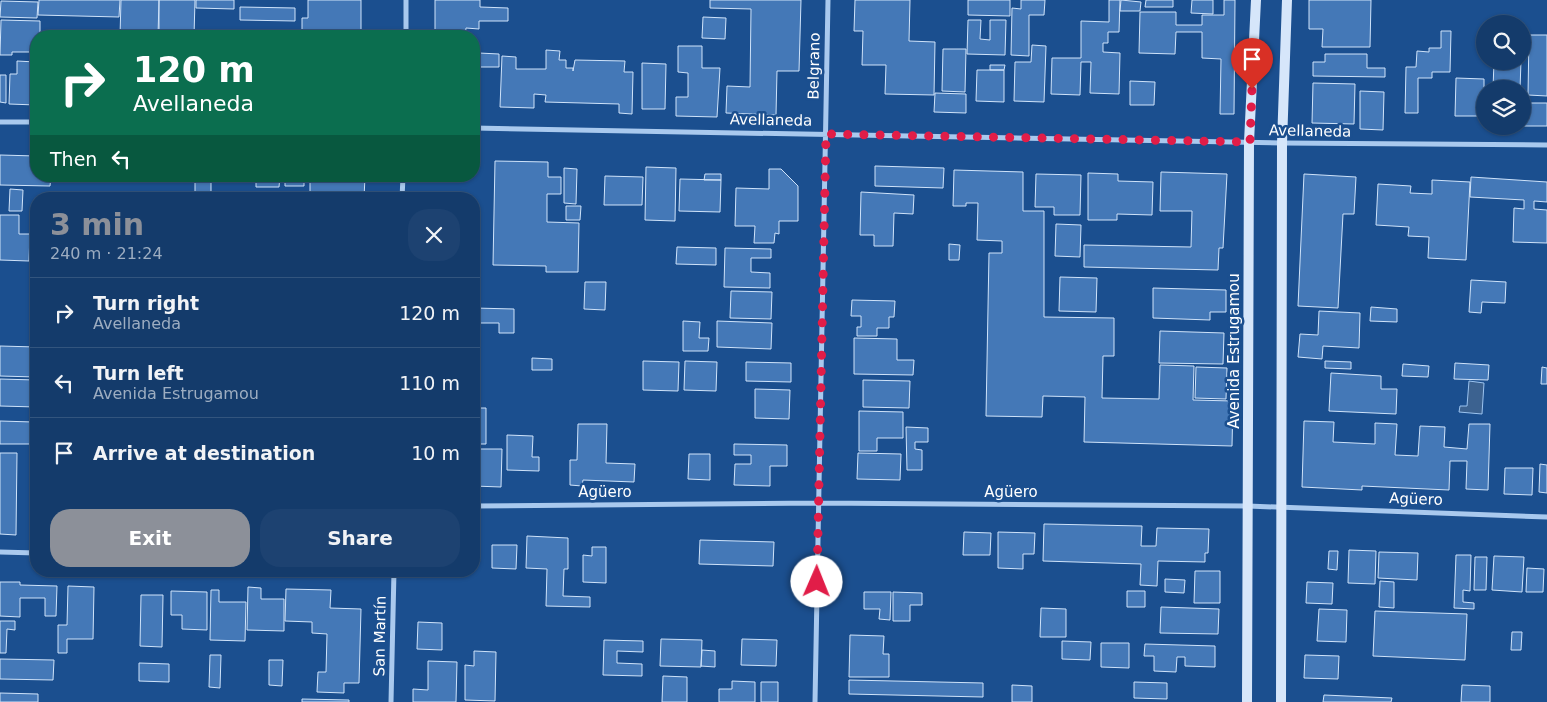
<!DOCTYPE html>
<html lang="en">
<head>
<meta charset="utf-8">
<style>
  :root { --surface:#143b6b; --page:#1d4271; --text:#f1f3f6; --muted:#9dadc1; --line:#33557e; --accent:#8c9099 }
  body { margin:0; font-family:"DejaVu Sans",sans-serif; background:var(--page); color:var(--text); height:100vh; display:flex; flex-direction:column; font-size:19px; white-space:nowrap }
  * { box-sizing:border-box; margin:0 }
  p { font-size:16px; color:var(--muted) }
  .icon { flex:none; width:28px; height:28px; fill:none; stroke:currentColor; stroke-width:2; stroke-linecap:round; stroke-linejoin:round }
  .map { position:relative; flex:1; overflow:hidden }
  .details { position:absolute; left:30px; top:192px; width:450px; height:385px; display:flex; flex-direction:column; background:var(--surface); border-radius:20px; box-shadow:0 1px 4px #0004,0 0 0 1px var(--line) }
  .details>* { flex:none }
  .top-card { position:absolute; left:30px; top:30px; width:450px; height:152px; border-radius:20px; box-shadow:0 1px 4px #0004,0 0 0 1px var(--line); background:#0b6e4f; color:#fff; overflow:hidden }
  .controls { position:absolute; left:1476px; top:15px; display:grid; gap:10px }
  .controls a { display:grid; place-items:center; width:55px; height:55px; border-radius:50%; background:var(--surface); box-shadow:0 1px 4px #0004,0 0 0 1px var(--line); font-size:25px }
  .pin { position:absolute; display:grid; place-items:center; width:42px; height:42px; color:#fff; margin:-51px -21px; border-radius:50% 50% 50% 0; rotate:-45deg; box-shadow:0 0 5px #0007 }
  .pin .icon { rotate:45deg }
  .me { position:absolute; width:55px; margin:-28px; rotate:1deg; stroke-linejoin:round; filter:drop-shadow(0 0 4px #0008) }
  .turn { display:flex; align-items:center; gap:18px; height:105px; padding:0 20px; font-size:22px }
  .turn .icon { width:65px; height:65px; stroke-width:2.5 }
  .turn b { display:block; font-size:35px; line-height:42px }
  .then { display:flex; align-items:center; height:48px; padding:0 20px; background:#0003; gap:10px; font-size:19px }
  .round { display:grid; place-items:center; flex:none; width:52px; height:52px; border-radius:20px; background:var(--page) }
  .headline { display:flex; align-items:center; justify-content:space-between; height:85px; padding:0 20px }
  h1 { font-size:30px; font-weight:700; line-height:38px; color:var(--accent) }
  .button { display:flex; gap:10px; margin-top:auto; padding:10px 20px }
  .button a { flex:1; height:58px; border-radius:20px; background:var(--accent); color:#fff; font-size:20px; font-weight:700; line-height:58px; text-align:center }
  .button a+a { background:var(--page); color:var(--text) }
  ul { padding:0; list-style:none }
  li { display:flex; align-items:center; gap:15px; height:70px; padding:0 20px; border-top:1px solid var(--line) }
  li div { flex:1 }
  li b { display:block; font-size:19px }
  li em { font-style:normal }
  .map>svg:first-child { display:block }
</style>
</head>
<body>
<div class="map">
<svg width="1547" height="702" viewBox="0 0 1547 702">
  <rect width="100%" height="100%" fill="#1b4f8f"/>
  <path fill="#3c6290" stroke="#9cc4f0" d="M1469,381L1484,383L1482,414L1459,412L1460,406H1467Z"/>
  <path fill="#4478b7" stroke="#cfe3fa" d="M39,0H120L119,17L38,15Z
    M121,0H159L158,36H120Z
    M159,0H195L194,36H159Z
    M196,0H234V9L196,8Z
    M308,0H361V36H312V32L302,31V18H308Z
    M435,0H480V7L508,8V21H479V29L466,28L465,36H435Z
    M710,0H801L799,71H777L776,115L726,113L727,86L750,87L751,9L710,8Z
    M855,0H910L909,41L935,42L934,95L885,94L886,65H862L863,31H854Z
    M968,0H1010V16L968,15Z
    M1021,0H1045L1044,15H1029V56L1011,55L1012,8L1021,9Z
    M1109,0H1120L1119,32H1108V43H1103V52L1120,53L1119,94L1090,93L1091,62H1081L1080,95L1051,94L1052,58H1081V21L1109,22Z
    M1121,0L1141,2L1140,11H1120Z
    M1146,0H1173V7H1145Z
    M1192,0H1213V14L1191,13Z
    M1224,0H1235L1234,114H1220L1221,59L1202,58V32H1176L1175,54L1139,53L1140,12H1176V25H1202V15H1224Z
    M1309,0H1371L1370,47H1322L1323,29H1309Z
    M1,1L38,2L37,18L0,17Z
    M240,7L295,8V21L240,20Z
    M703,17L726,18L725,39L702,38Z
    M1,20L40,21V36H36V52H12V55H0Z
    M968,20H981L980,39L990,40V20H1006L1005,55L967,54Z
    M1441,31H1451L1450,72H1432V78H1418V113H1405L1406,67H1416L1417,51L1429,52V48H1441Z
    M1529,35H1547V96L1528,95Z
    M1032,45L1046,46L1044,102L1014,101L1015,62H1031Z
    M678,46H702V68H720L717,117L676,116V97H688V73L678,72Z
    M943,49H966L965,92L942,91Z
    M546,50L560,51L559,60H566V68H573V71L575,60L625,61L624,72H633L632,114L619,113V104L545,102L546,95L534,94V108L500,107L502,56L516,57V69H546Z
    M479,53L499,54V67H479Z
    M1325,54H1367V68H1385V77L1313,76V62H1325Z
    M17,61L36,62V105L9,104L10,74H17Z
    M1494,61H1521L1520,89H1493Z
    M642,63L666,64L665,109H642Z
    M990,65H1005L1004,70H990Z
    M977,70H1004V102L976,101Z
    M0,75H6V103L0,102Z
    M1456,78L1484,79V116H1455Z
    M1130,81L1155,82L1154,105H1130Z
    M1313,83L1355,84L1354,124L1312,123Z
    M1360,91L1384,92L1383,130L1360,129Z
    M935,93L966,94V113L934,112Z
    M1525,103H1547V126H1524Z
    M0,155L36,156V176H51L50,186L0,185Z
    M495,161L548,162V177H561V194H547V222L579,223L578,272H546V266L493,265Z
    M875,166L944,168L943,188L875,186Z
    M646,167L676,168L675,221L645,220Z
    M564,168L577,169L576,204L564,203Z
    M769,169H781L798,186V221H779V234L775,233L774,243H754L755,226H735L736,188L769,189Z
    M954,170L1023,172V211H1044V317L1114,318V356H1103L1102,398L1159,399L1160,365L1194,366L1193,400L1233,401L1232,446L1084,442L1085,397L1043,396L1042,417L986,416L989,253H1002V241L977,240L978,203H966V206H953Z
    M1161,172L1227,174L1223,248H1219L1218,270L1084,267V245L1191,247L1192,211H1160Z
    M1088,173L1118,174V181L1153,182L1152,215L1117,214V220H1088Z
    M705,174H721V180H704Z
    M1036,174L1081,175L1080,215H1054V207H1035Z
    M1304,174L1356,177L1354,214H1343L1338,308L1298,306Z
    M195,176H211V199H195Z
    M256,176H280L279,187H256Z
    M285,176H304V186H285Z
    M310,176H365L364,199H292V196H310Z
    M605,176L643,177L642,205H604Z
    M1471,177L1547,182V202L1534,201V209L1547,210V243L1513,242L1514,208L1524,209V200L1470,197Z
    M680,179L721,180L720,212L679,211Z
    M1432,180L1470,182L1466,260L1428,258L1429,237L1408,236L1409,227L1376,225L1378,184L1411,186L1410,193L1432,194Z
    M10,189L23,190L22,211H9Z
    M861,192L914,195L913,214L894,213L893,246H874V235H860Z
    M566,206H581L580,220H566Z
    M0,215H19V234H30L29,261L0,260Z
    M1056,224L1081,225L1080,257L1055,256Z
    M949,244L960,245L959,260H949Z
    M677,247L716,248V265L676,264Z
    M725,248L771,249V258H751V272L770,273V288L724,287Z
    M1060,277L1097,278L1096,312L1059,311Z
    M1471,280L1506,282L1505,303L1482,302L1481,313L1469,312Z
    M585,282H606L605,310L584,309Z
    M1153,288L1226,290V312H1210V320L1153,318Z
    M731,291L772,292L771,319L730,318Z
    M852,300L895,301L894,317H889V328H877V336H857V327H861V316H851Z
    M1371,307L1397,309V322L1370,321Z
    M474,308L514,309V333H499V323H474Z
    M1319,311L1360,313L1359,348L1323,346L1322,359L1298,357L1300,334L1318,335Z
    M683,321L700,322L699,338H709L708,351H683Z
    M717,321L772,323L771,349L717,347Z
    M1160,331L1224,333L1223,364L1159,363Z
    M854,338L897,339V360H914L913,375L854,374Z
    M0,346L36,347V377L0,376Z
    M532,358L552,359V370H532Z
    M643,361L679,362L678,391L643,390Z
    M685,361L717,362L716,391L684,390Z
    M1325,361L1351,362V369L1325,368Z
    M746,362L791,363V382L746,381Z
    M1455,363L1489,365L1488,380L1454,379Z
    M1403,364L1429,366L1428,377L1402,376Z
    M1196,367L1227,368L1226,399L1195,398Z
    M1542,367L1547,368V384H1541Z
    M1331,373L1381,376V389H1397L1396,414L1329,411Z
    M0,379L36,380V407L0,406Z
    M863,380L910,381L909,408L863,407Z
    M755,389L790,390L789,419L755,418Z
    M474,408H486V444H474Z
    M859,411L903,412V438H877V451H859Z
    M0,421L33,422V444H0Z
    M1304,421L1334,422L1333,442L1375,444V423L1397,424L1395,455L1418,456L1420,426L1445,427L1444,447L1467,449L1469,424H1490L1488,490L1466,489L1467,461H1450L1449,490L1362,486V490L1302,487Z
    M578,424H607L606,463L635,464L634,482L583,480L582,486L570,485V460H577Z
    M906,427L928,428V442H915V449L922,450V470H907Z
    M507,435L533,436L532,457H539V471L507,470Z
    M734,444L787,445V466H770V486L734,485L735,464H751V455H734Z
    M474,449H502L501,487L474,486Z
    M0,453H17L16,535L0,534Z
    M858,453L901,454L900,480L857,479Z
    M689,454H710V480L688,479Z
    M1540,464L1547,465V493L1539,492Z
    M1505,468H1533L1532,495L1504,494Z
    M31,495H36V530L30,529Z
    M1044,524L1142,526L1141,546H1156L1157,528L1209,529L1208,553H1205V562L1158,561L1157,586L1140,585L1141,564L1043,561Z
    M964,532L991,533L990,555H963Z
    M998,532L1035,533L1034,554H1023V569L998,568Z
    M527,536L568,538V569H564L563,596L590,597V607L546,606L547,569L526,568Z
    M700,540L774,542L773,566L699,564Z
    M492,545H517L516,569L492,568Z
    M592,547H606V583L583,582V555L592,556Z
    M1349,550L1376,551L1375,584L1348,583Z
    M1329,551H1338L1337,570L1328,569Z
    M1379,552L1418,553L1417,580L1378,578Z
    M1456,555H1471L1470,591L1463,590V602L1474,603V609L1454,608Z
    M1494,556L1524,557L1522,592L1492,590Z
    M1475,557H1487L1486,590H1474Z
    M1527,568L1544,569L1543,592H1526Z
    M413,571H439V576L413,575Z
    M1195,571H1220V603H1194Z
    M1165,579L1185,580L1184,593L1165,592Z
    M1380,581L1394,582V608L1379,607Z
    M0,582H20V585L57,586L56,616H45V598H20V617L0,616Z
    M1307,582L1333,583L1332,604L1306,603Z
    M68,586L94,587L93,639H67V653H58V625H67Z
    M248,587L261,588V599H284V631L247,630Z
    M286,589L331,590L330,608L361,609L359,683H344V693L317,692L318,672H326L327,634L312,633V622L285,621Z
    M211,590H219V602H246L245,641L210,640Z
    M171,591L207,592V630L182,629V615H171Z
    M1127,591H1145V607H1127Z
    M864,592H891L890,620L879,619L880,609H864Z
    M893,592L922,593V605H910V621H893Z
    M141,595H163L162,647L140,646Z
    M1161,607L1219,609L1218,634L1160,633Z
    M1041,608L1066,609V637H1040Z
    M1319,609L1347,610L1346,642L1317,641Z
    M1375,611L1467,614L1465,660L1373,656Z
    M0,621H15V630L7,629L6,653H0Z
    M418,622L442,623V650L417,649Z
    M1512,632H1522L1521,650H1511Z
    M850,635L884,636L883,654H889V677H849Z
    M661,639L702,640L701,667L660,666Z
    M742,639L777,640L776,666L741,665Z
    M604,640L643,641V652L617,651V663L642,664V676L603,675Z
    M1062,641L1091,642L1090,660L1062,659Z
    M1101,643H1129V668L1101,667Z
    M1145,644L1215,646V667L1185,666V657H1177L1176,672L1154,671V656H1144Z
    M702,650L715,651V667L701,666Z
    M474,651L496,652L495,701L465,700V665L474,666Z
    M210,655H221L220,688L209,687Z
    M1305,655L1339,656L1338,679L1304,678Z
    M0,659L54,660L53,680L0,679Z
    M269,660H283L282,686L269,685Z
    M428,661L457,662L456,702H413V689L428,690Z
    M139,663L169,664V682L139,681Z
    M663,676L687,677V702H662Z
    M849,680L983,683V697L849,694Z
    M732,681L755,682V702H719V689H732Z
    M761,682H778V702H761Z
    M1134,682L1167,683V699L1134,698Z
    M1012,685L1032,686V702H1012Z
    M1462,685L1490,686V702H1461Z
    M0,693L38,694V702H0Z
    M1324,695L1392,698L1391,702H1323Z
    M302,699L349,700V702H302Z"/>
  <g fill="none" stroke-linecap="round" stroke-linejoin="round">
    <path stroke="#a9c9ee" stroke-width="5" d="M406,36V0
      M0,122H36
      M474,128L1282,143L1547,145
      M402,199L403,176
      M474,506L818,503L1248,506L1547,517
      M0,552L36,553
      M391,702L394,571
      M815,702L828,0"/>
    <path stroke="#d6e6fa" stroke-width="10" d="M1247,702L1249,142L1256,0
      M1281,702L1282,143L1287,0"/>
  </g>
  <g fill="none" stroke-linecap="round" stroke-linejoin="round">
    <path stroke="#e11d48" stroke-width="9" stroke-dasharray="0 16.2" d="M817,582L826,134L1250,142L1252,89"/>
  </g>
  <g text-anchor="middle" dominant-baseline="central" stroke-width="5" stroke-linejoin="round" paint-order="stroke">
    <g font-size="15" fill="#fff" stroke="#1b4f8f">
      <text transform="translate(814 66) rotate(-89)">Belgrano</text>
      <text transform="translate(771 120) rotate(1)">Avellaneda</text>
      <text transform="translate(1310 131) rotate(1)">Avellaneda</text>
      <text transform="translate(1234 351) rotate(-90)">Avenida Estrugamou</text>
      <text x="605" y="492">Agüero</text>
      <text x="1011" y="492">Agüero</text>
      <text transform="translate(1416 499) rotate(2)">Agüero</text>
      <text transform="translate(380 636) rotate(-89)">San Martín</text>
    </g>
  </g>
</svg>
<div class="controls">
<a><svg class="icon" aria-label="search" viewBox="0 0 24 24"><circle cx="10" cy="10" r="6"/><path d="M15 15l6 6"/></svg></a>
<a><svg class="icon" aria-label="layers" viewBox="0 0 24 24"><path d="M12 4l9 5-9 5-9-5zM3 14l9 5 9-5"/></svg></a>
</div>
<div class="pin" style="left:1252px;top:89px;background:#d93025"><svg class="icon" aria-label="arrive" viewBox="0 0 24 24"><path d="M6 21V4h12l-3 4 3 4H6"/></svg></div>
<svg class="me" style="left:817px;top:582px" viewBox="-20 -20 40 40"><circle r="19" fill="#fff"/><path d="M0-13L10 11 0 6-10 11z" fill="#e11d48"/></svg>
<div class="top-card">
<div class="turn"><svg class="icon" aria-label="right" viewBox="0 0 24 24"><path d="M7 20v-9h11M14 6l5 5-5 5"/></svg><div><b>120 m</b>Avellaneda</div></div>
<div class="then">Then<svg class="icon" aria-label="left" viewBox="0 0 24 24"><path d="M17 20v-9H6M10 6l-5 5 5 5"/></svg></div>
</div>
<section class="details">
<div class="headline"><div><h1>3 min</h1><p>240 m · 21:24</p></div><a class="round"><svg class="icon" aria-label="close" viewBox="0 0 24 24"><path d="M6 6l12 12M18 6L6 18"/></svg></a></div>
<ul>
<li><svg class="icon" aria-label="right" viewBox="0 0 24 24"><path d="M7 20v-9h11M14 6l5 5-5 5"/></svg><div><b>Turn right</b><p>Avellaneda</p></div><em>120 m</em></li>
<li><svg class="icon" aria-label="left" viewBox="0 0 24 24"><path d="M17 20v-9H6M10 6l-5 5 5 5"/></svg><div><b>Turn left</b><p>Avenida Estrugamou</p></div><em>110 m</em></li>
<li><svg class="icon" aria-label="arrive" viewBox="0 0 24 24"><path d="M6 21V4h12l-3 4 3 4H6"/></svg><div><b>Arrive at destination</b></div><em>10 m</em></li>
</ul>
<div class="button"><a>Exit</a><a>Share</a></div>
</section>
</div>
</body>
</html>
